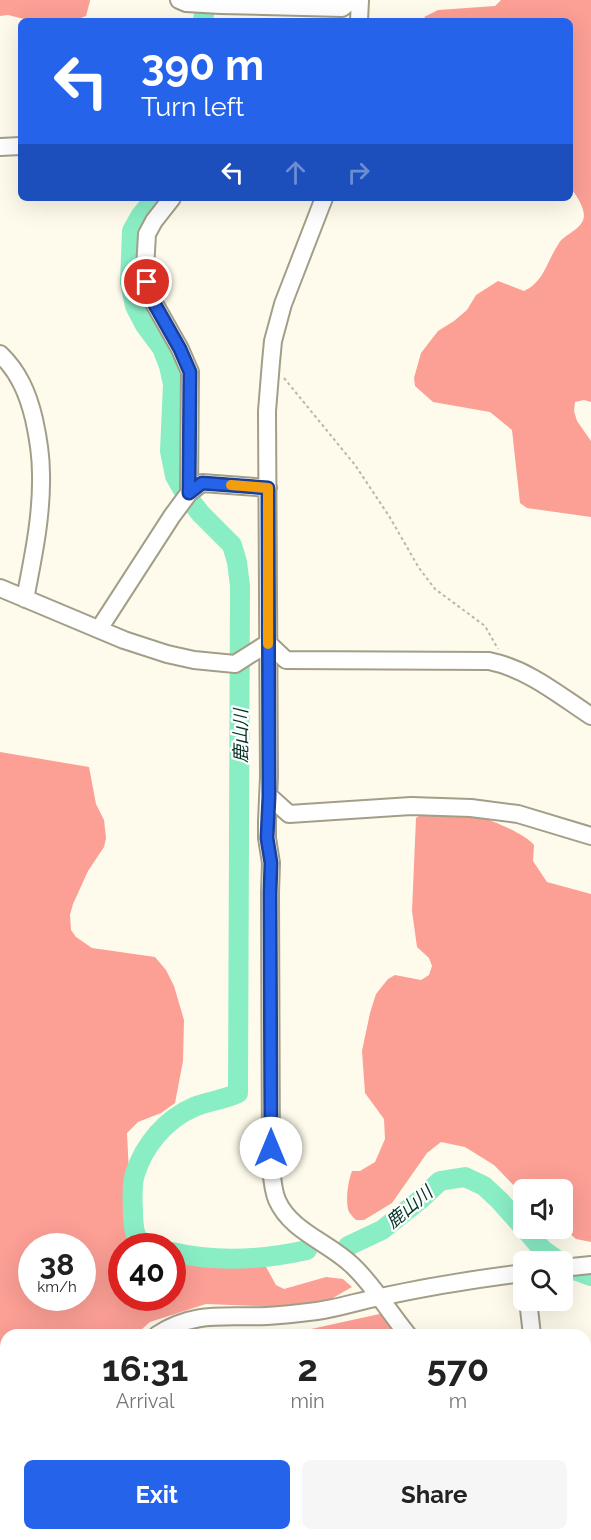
<!DOCTYPE html>
<html lang="en">
<head>
<meta charset="utf-8">
<style>
  :root { --surface:#fff; --page:#f6f6f6; --text:#222; --muted:#767676; --accent:#2563eb }
  body { margin:0; font-family:Raleway,"Noto Sans JP",sans-serif; background:var(--page); color:var(--text); height:100vh; display:flex; flex-direction:column; font-size:22px; white-space:nowrap }
  * { box-sizing:border-box; margin:0 }
  p { font-size:20px; color:var(--muted) }
  .icon { flex:none; width:33px; height:33px; fill:none; stroke:currentColor; stroke-width:2; stroke-linecap:round; stroke-linejoin:round }
  .map { position:relative; flex:1; overflow:hidden }
  .panel { position:absolute; left:0px; top:1329px; width:591px; height:212px; display:flex; flex-direction:column; background:var(--surface); border-radius:18px 18px 0 0; box-shadow:0 6px 24px #0002 }
  .panel>* { flex:none }
  .guide { position:absolute; left:18px; top:18px; width:555px; height:183px; border-radius:9px; box-shadow:0 6px 24px #0002; background:#2563eb; color:#fff; overflow:hidden }
  .tools { position:absolute; left:513px; top:1179px; display:grid; gap:12px }
  .tools a { display:grid; place-items:center; width:60px; height:60px; border-radius:9px; background:var(--surface); box-shadow:0 6px 24px #0002; font-size:30px }
  .speed { position:absolute; left:18px; top:1233px; display:flex; gap:12px; font-size:30px; font-weight:700; text-align:center }
  .speed>* { display:grid; place-content:center; width:78px; height:78px; border-radius:50%; background:var(--surface); box-shadow:0 6px 24px #0002; line-height:1 }
  .speed small { font-size:15px; font-weight:400 }
  .speed .limit { border:9px solid #d22; background:#fff; color:#111 }
  .pin { position:absolute; display:grid; place-items:center; width:51px; height:51px; color:#fff; margin:-26px; border:3px solid #fff; border-radius:50%; box-shadow:0 2px 6px #0007 }
  .me { position:absolute; width:66px; margin:-33px; rotate:0deg; stroke-linejoin:round; filter:drop-shadow(0 0 4px #0008) }
  .turn { display:flex; align-items:center; gap:21px; height:126px; padding:0 24px; font-size:27px }
  .turn .icon { width:78px; height:78px; stroke-width:2.5 }
  .turn b { display:block; font-size:42px; line-height:51px }
  .lanes { display:flex; align-items:center; height:57px; padding:0 24px; background:#0003; justify-content:center; gap:30px; direction:ltr }
  .lanes .off { opacity:.35 }
  .eta { display:flex; justify-content:space-evenly; align-items:center; height:102px; text-align:center }
  .eta b { font-size:36px; font-weight:700; line-height:42px }
  .primary-button { display:flex; gap:12px; margin-top:auto; padding:12px 24px }
  .primary-button a { flex:1; height:69px; border-radius:9px; background:var(--accent); color:#fff; font-size:24px; font-weight:700; line-height:69px; text-align:center }
  .primary-button a+a { background:var(--page); color:var(--text) }
  .map>svg:first-child { display:block }
</style>
</head>
<body>
<div class="map">
<svg width="591" height="1540" viewBox="0 0 591 1540">
  <rect width="100%" height="100%" fill="#fefbec"/>
  <path fill="#fc9f95" fill-rule="evenodd" d="M0,0H90V1L86,16L73,21H32L8,15L0,16Z
    M501,0H591V402L584,400L575,402L574,411L577,421L591,441V517L527,508L520,503L512,430L490,412L433,402L415,386L414,378L421,353L438,331L454,321L467,310L476,295L498,281L524,291C544,282 547,261 559,243C565,234 583,229 584,216C584,206 576,195 570,187V21H430L424,17L438,10L495,6Z
    M0,752L89,767L96,804L104,820L106,838L104,847L88,871L73,904L70,915L71,930L76,937L92,948L155,957L166,970L174,986L184,1020L183,1061L175,1103L161,1113L138,1122L127,1133L132,1235L145,1245L157,1246H122V1298H172L173,1248L260,1256L276,1285L284,1289L326,1277L343,1279L352,1287L331,1299L313,1304L280,1307L206,1304L150,1322L135,1335H6V1419L0,1420ZM32,1246H82V1298H32Z
    M446,804C467,812 521,829 534,845L533,861L547,882L591,894V1242L576,1239L563,1228L562,1190H524L523,1195L494,1165L465,1147L441,1142L427,1153L392,1203L364,1220H356C353,1217 351,1215 349,1212C345,1202 348,1181 352,1171H360L375,1162L385,1139L384,1119L365,1093L362,1051L370,1013L376,994L388,979L395,975L421,980L429,975L432,966L429,958L417,947L412,911L416,818L430,808Z
    M384,1313L401,1335H272L276,1331H302Z
    M512,1534L519,1540H244L240,1535Z"/>
  <g fill="none" stroke-linecap="round" stroke-linejoin="round">
    <path stroke="#8aeec5" stroke-width="20" d="M203,21L206,0
      M524,1228L543,1250L560,1262
      M152,1246C134,1242 134,1232 133,1215C133,1203 131,1186 135,1174C144,1145 166,1119 194,1107C208,1101 224,1100 238,1093L240,586L237,562L232,545L201,514L186,495L175,476L170,451L173,384L169,366L162,348L145,325L135,306L130,283L132,231L141,215L155,198
      M348,1246L382,1230L421,1199L440,1181L465,1177L484,1186L500,1201L524,1228
      M172,1252C218,1263 262,1260 307,1250
      M562,1263L572,1269L591,1276"/>
    <defs>
      <path id="minor" d="M179,0L186,3L221,5L342,8L352,0
        M359,21L360,0
        M0,147L21,146
        M172,198L154,221L147,234L145,269L150,296L180,349L190,372L189,493
        M324,198L283,304L273,341L271,362L267,411L269,777L267,821V838L271,863L270,893L271,1163C272,1175 272,1188 277,1200C291,1232 329,1242 353,1266C374,1286 389,1312 408,1335
        M0,354C19,372 28,394 34,419C38,437 41,456 41,474C42,516 33,558 25,599
        M0,588L124,640L167,654L194,660L235,664L268,643L286,660L489,661C528,669 559,695 591,716
        M99,629L172,516L189,493L202,483L268,488
        M269,796L289,814L411,806L471,808L518,814L591,836
        M562,1268L591,1265
        M528,1300L532,1335
        M157,1335C195,1310 226,1318 267,1316C284,1315 301,1313 317,1311C339,1308 359,1301 380,1297C427,1287 475,1279 524,1273
        M585,1454L591,1463
        M493,1534L496,1540
        M17,1540L23,1534"/>
    </defs>
    <use href="#minor" stroke="#a39e88" stroke-width="20"/>
    <path stroke="#bab7aa" stroke-width="2" stroke-dasharray="3 3" stroke-linecap="butt" d="M284,378L355,465L389,516L419,568L435,589L485,626L498,649"/>
    <use href="#minor" stroke="#fff" stroke-width="16"/>
  </g>
  <g fill="none" stroke-linecap="round" stroke-linejoin="round">
    <defs>
      <path id="route" d="M147,282L150,296L180,349L190,372L189,493L202,483L268,488L269,796L267,838L271,863L270,893L271,1148"/>
    </defs>
    <use href="#route" stroke="#184099" stroke-width="15"/>
    <use href="#route" stroke="#2563eb" stroke-width="10"/>
    <path stroke="#f59e0b" stroke-width="10" d="M231,485L268,488V644"/>
  </g>
  <g text-anchor="middle" dominant-baseline="central" stroke-width="4.5" stroke-linejoin="round" paint-order="stroke">
    <g font-size="18" font-style="italic" fill="#043424" stroke="#fff">
      <text transform="translate(240 736) rotate(-90)">鹿山川</text>
      <text transform="translate(409 1207) rotate(-40)">鹿山川</text>
    </g>
  </g>
</svg>
<div class="tools">
<a><svg class="icon" aria-label="sound" viewBox="0 0 24 24"><path d="M4 9h4l5-4v14l-5-4H4zM17 9q2 3 0 6"/></svg></a>
<a><svg class="icon" aria-label="search" viewBox="0 0 24 24"><circle cx="10" cy="10" r="6"/><path d="M15 15l6 6"/></svg></a>
</div>
<div class="speed"><div>38<small>km/h</small></div><div class="limit">40</div></div>
<div class="pin" style="left:147px;top:282px;background:#d93025"><svg class="icon" aria-label="arrive" viewBox="0 0 24 24"><path d="M6 21V4h12l-3 4 3 4H6"/></svg></div>
<svg class="me" style="left:271px;top:1148px" viewBox="-20 -20 40 40"><circle r="19" fill="#fff"/><path d="M0-13L10 11 0 6-10 11z" fill="#2563eb"/></svg>
<div class="guide">
<div class="turn"><svg class="icon" aria-label="left" viewBox="0 0 24 24"><path d="M17 20v-9H6M10 6l-5 5 5 5"/></svg><div><b>390 m</b>Turn left</div></div>
<div class="lanes"><svg class="icon" aria-label="left" viewBox="0 0 24 24"><path d="M17 20v-9H6M10 6l-5 5 5 5"/></svg><svg class="icon off" aria-label="ahead" viewBox="0 0 24 24"><path d="M12 20V5M6 11l6-6 6 6"/></svg><svg class="icon off" aria-label="right" viewBox="0 0 24 24"><path d="M7 20v-9h11M14 6l5 5-5 5"/></svg></div>
</div>
<section class="panel">
<div class="eta">
<div><b>16:31</b><p>Arrival</p></div>
<div><b>2</b><p>min</p></div>
<div><b>570</b><p>m</p></div>
</div>
<div class="primary-button"><a>Exit</a><a>Share</a></div>
</section>
</div>
</body>
</html>
